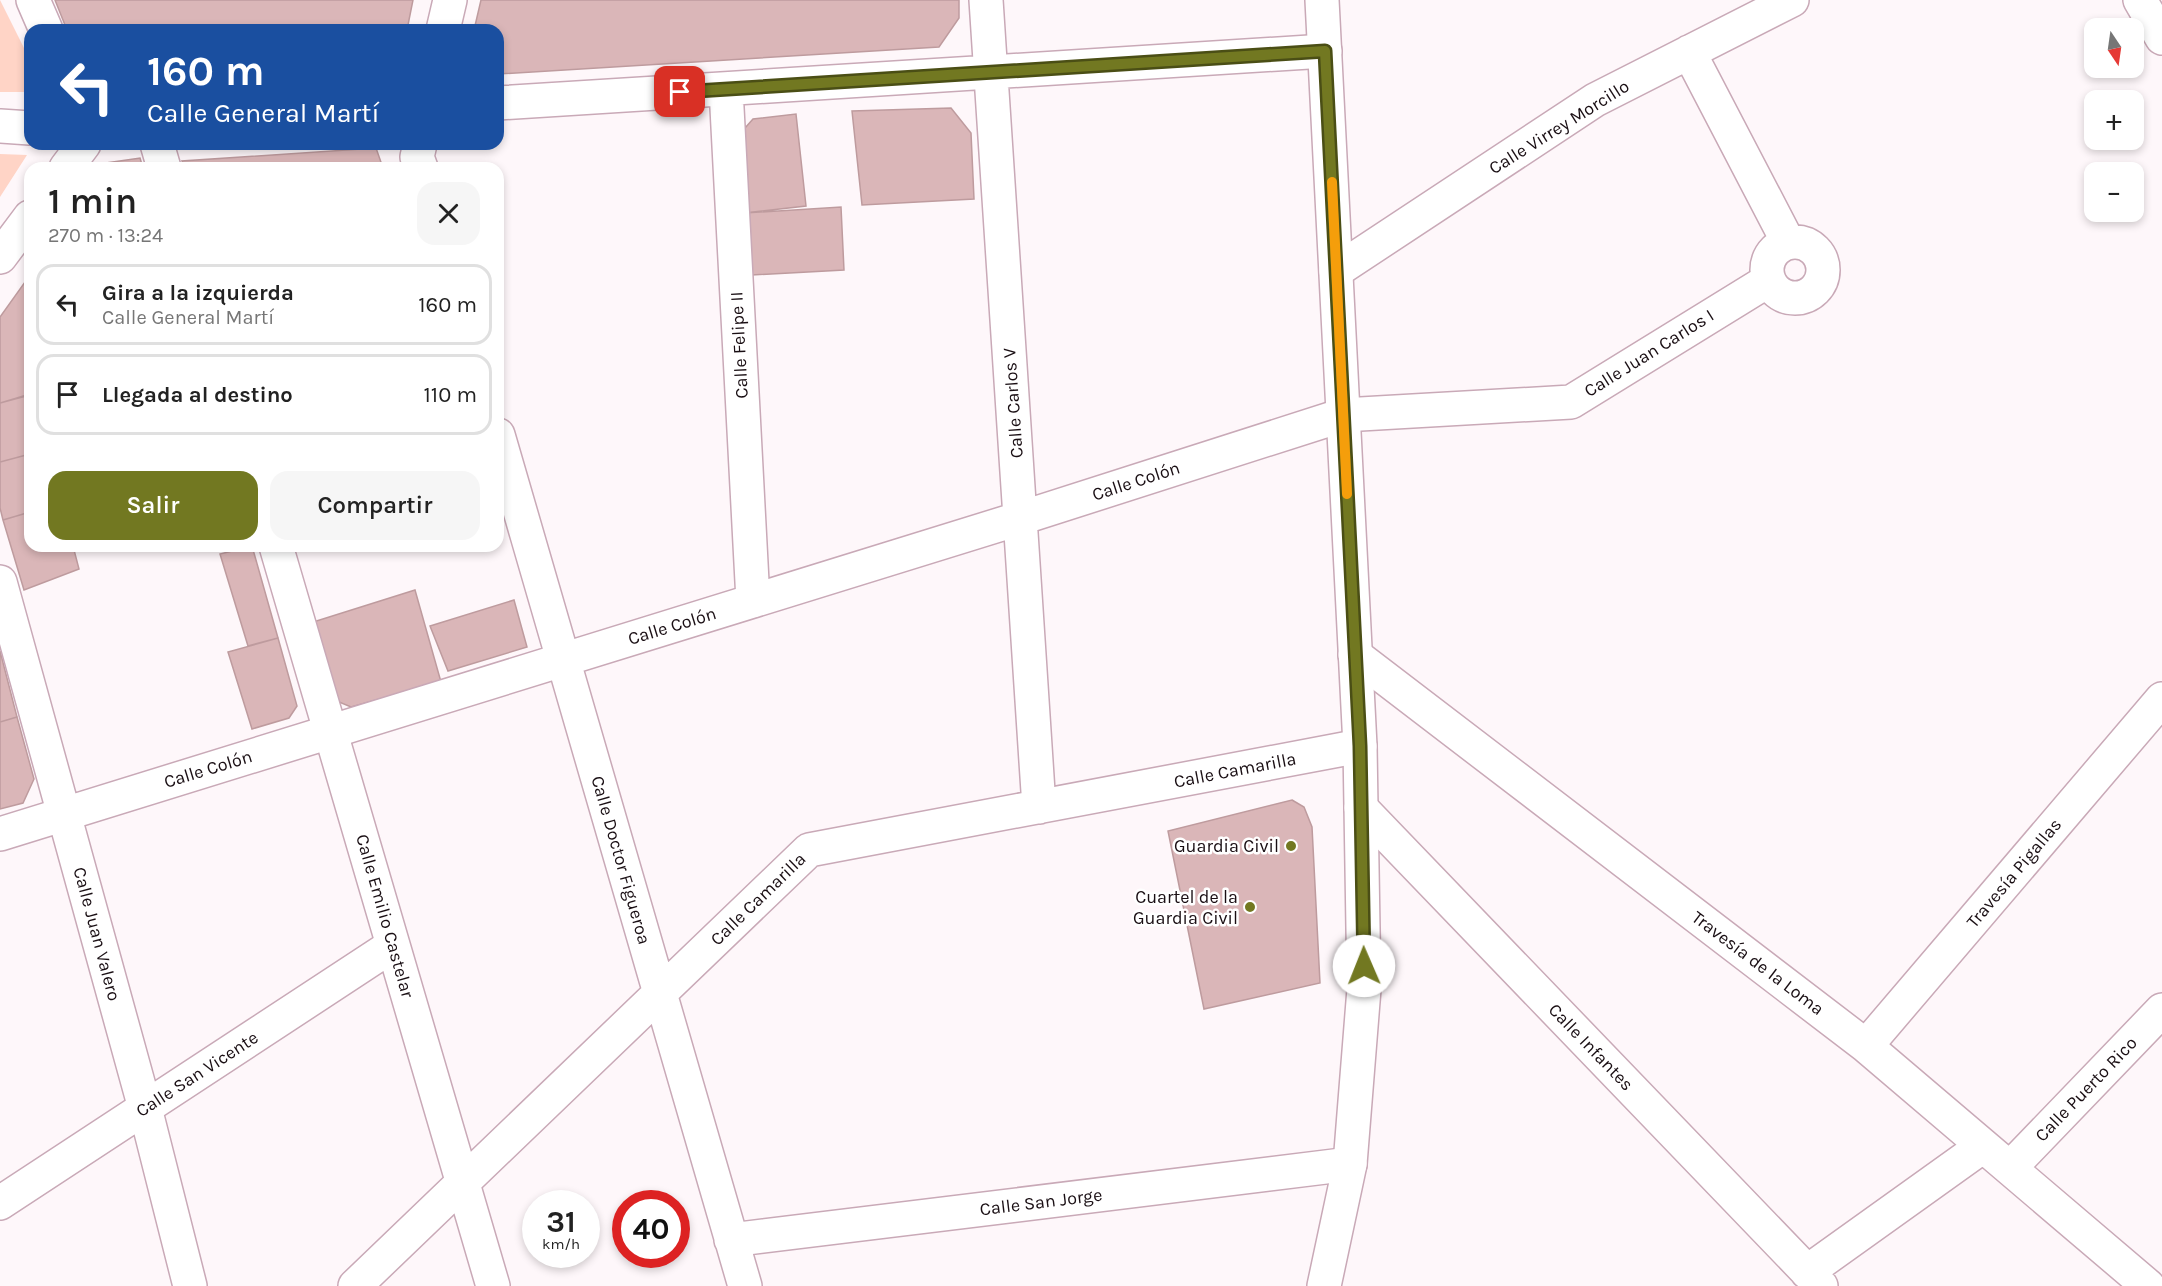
<!DOCTYPE html>
<html lang="es">
<head>
<meta charset="utf-8">
<style>
  :root { --surface:#fff; --page:#f6f6f6; --text:#222; --muted:#767676; --line:#e0e0e0; --accent:#727821 }
  body { margin:0; font-family:Karla,sans-serif; background:var(--page); color:var(--text); height:100vh; display:flex; flex-direction:column; font-size:22px; white-space:nowrap }
  * { box-sizing:border-box; margin:0 }
  p { font-size:20px; color:var(--muted) }
  .icon { flex:none; width:33px; height:33px; fill:none; stroke:currentColor; stroke-width:2; stroke-linecap:round; stroke-linejoin:round }
  .map { position:relative; flex:1; overflow:hidden }
  .panel { position:absolute; left:24px; top:162px; width:480px; height:390px; display:flex; flex-direction:column; background:var(--surface); border-radius:18px; box-shadow:0 3px 9px #0003 }
  .panel>* { flex:none }
  .banner { position:absolute; left:24px; top:24px; width:480px; height:126px; border-radius:18px; box-shadow:0 3px 9px #0003; background:#1a4fa0; color:#fff; overflow:hidden }
  .needle { width:39px; rotate:167deg }
  .buttons { position:absolute; left:2084px; top:18px; display:grid; gap:12px }
  .buttons a { display:grid; place-items:center; width:60px; height:60px; border-radius:12px; background:var(--surface); box-shadow:0 3px 9px #0003; font-size:30px }
  .speed { position:absolute; left:522px; top:1190px; display:flex; gap:12px; font-size:30px; font-weight:700; text-align:center }
  .speed>* { display:grid; place-content:center; width:78px; height:78px; border-radius:50%; background:var(--surface); box-shadow:0 3px 9px #0003; line-height:1 }
  .speed small { font-size:15px; font-weight:400 }
  .speed .limit { border:9px solid #d22; background:#fff; color:#111 }
  .pin { position:absolute; display:grid; place-items:center; width:51px; height:51px; color:#fff; margin:-26px; border-radius:12px; box-shadow:0 3px 9px #0006 }
  .me { position:absolute; width:66px; margin:-33px; rotate:359deg; stroke-linejoin:round; filter:drop-shadow(0 0 4px #0008) }
  .turn { display:flex; align-items:center; gap:21px; height:126px; padding:0 24px; font-size:27px }
  .turn .icon { width:78px; height:78px; stroke-width:2.5 }
  .turn b { display:block; font-size:42px; line-height:51px }
  .round { display:grid; place-items:center; flex:none; width:63px; height:63px; border-radius:18px; background:var(--page) }
  .head { display:flex; align-items:center; justify-content:space-between; height:102px; padding:0 24px }
  h1 { font-size:36px; font-weight:600; line-height:45px }
  .cta { display:flex; gap:12px; margin-top:auto; padding:12px 24px }
  .cta a { flex:1; height:69px; border-radius:18px; background:var(--accent); color:#fff; font-size:24px; font-weight:600; line-height:69px; text-align:center }
  .cta a+a { background:var(--page); color:var(--text) }
  ul { padding:0; list-style:none }
  li { display:flex; align-items:center; gap:18px; height:81px; margin:0 12px 9px; padding:0 12px; border:3px solid var(--line); border-radius:18px }
  li div { flex:1 }
  li b { display:block; font-size:22px }
  li em { font-style:normal }
  .map>svg:first-child { display:block }
</style>
</head>
<body>
<div class="map">
<svg width="2162" height="1286" viewBox="0 0 2162 1286">
  <rect width="100%" height="100%" fill="#fef7fa"/>
  <path fill="#ffd4c6" d="M0,0L30,60V92H0Z
    M0,154L27,155L0,197Z"/>
  <path fill="#dab6b8" stroke="#be9b9e" stroke-width="1.5" d="M55,0H413L407,30H67Z
    M481,0H959V18L939,47L498,74V30H474Z
    M951,108L971,133L974,199L862,205L852,111Z
    M796,114L806,206L744,213L737,137L753,119Z
    M376,148L383,168H185L182,161Z
    M140,158L143,168H103L106,163Z
    M841,207L844,270L752,275L744,213Z
    M30,275V394L0,403V317Z
    M30,395V454L0,462V403Z
    M30,454V512L3,520L0,508V462Z
    M30,512V546H73L79,569L24,590L3,520Z
    M252,546L278,638L248,646L220,554Z
    M415,590L441,682L351,707L327,697L310,623Z
    M514,600L527,647L448,671L430,626Z
    M278,638L297,706L289,718L252,729L228,652Z
    M0,651L17,717L0,722Z
    M17,717L34,779L23,803L0,809V722Z
    M1292,800L1304,807L1312,827L1320,983L1204,1009L1168,831Z"/>
  <g fill="none" stroke-linecap="round" stroke-linejoin="round">
    <defs>
      <path id="street" d="M33,0L46,30
        M986,0L1039,807
        M2140,0L2162,38
        M443,30L450,0
        M1689,52L1788,242
        M726,89L753,601
        M498,103L1325,51
        M0,126L30,128
        M157,144L164,168
        M420,144L417,157L421,168
        M66,168L84,144
        M1767 270a28 28 0 1 1 56 0a28 28 0 1 1-56 0Z
        M0,257L30,217
        M1336,271L1595,100L1792,0
        M498,435L745,1286
        M276,546L493,1286
        M0,582L145,1108L190,1286
        M1355,655L1866,1046L2148,1286
        M1361,808L1821,1286
        M0,834L1021,518L1343,415L1571,402L1769,280
        M1866,1046L2162,699
        M2010,1168L2162,1010
        M0,1203L393,945
        M731,1240L1350,1164
        M1807,1272L1983,1146
        M355,1286L809,850L1360,746"/>
      <path id="secondary" d="M1322,0L1360,746L1364,989L1350,1164L1324,1286"/>
    </defs>
    <use href="#street" stroke="#c9a9b7" stroke-width="36"/>
    <use href="#secondary" stroke="#c9a9b7" stroke-width="36"/>
    <use href="#street" stroke="#fff" stroke-width="33"/>
    <use href="#secondary" stroke="#fff" stroke-width="33"/>
  </g>
  <g fill="none" stroke-linecap="round" stroke-linejoin="round">
    <defs>
      <path id="route" d="M680,92L1325,51L1360,746L1364,966"/>
    </defs>
    <use href="#route" stroke="#4a4e15" stroke-width="15"/>
    <use href="#route" stroke="#727821" stroke-width="10"/>
    <path stroke="#f59e0b" stroke-width="10" d="M1332,182L1347,494"/>
  </g>
  <g fill="#727821" stroke="#fff" stroke-width="2">
    <circle cx="1291" cy="846" r="6"/>
    <circle cx="1250" cy="907" r="6"/>
  </g>
  <g text-anchor="middle" dominant-baseline="central" stroke-width="5" stroke-linejoin="round" paint-order="stroke">
    <g font-size="18" fill="#190e13" stroke="#fff">
      <text transform="translate(1559 127) rotate(-32)">Calle Virrey Morcillo</text>
      <text transform="translate(739 345) rotate(-93)">Calle Felipe II</text>
      <text transform="translate(1649 353) rotate(-32)">Calle Juan Carlos I</text>
      <text transform="translate(1013 403) rotate(-94)">Calle Carlos V</text>
      <text transform="translate(1136 481) rotate(-18)">Calle Colón</text>
      <text transform="translate(672 626) rotate(-17)">Calle Colón</text>
      <text transform="translate(208 769) rotate(-17)">Calle Colón</text>
      <text transform="translate(1235 770) rotate(-11)">Calle Camarilla</text>
      <text transform="translate(621 860) rotate(74)">Calle Doctor Figueroa</text>
      <text transform="translate(2014 873) rotate(-50)">Travesía Pigallas</text>
      <text transform="translate(758 899) rotate(-44)">Calle Camarilla</text>
      <text transform="translate(385 916) rotate(74)">Calle Emilio Castelar</text>
      <text transform="translate(97 934) rotate(75)">Calle Juan Valero</text>
      <text transform="translate(1758 963) rotate(37)">Travesía de la Loma</text>
      <text transform="translate(1591 1047) rotate(46)">Calle Infantes</text>
      <text transform="translate(197 1074) rotate(-33)">Calle San Vicente</text>
      <text transform="translate(2086 1089) rotate(-46)">Calle Puerto Rico</text>
      <text transform="translate(1041 1202) rotate(-7)">Calle San Jorge</text>
    </g>
    <g font-size="18" fill="#190e13" stroke="#fff" text-anchor="end">
      <text x="1279" y="846">Guardia Civil</text>
      <text x="1238" y="897">Cuartel de la<tspan x="1238" dy="21">Guardia Civil</tspan></text>
    </g>
  </g>
</svg>
<div class="buttons">
<a><svg class="needle" viewBox="-14 -14 28 28"><path d="M0-13l5 13h-10z" fill="#e53935"/><path d="M0 13l5-13h-10z" fill="#767676"/></svg></a>
<a>+</a>
<a>−</a>
</div>
<div class="speed"><div>31<small>km/h</small></div><div class="limit">40</div></div>
<div class="pin" style="left:680px;top:92px;background:#d93025"><svg class="icon" aria-label="arrive" viewBox="0 0 24 24"><path d="M6 21V4h12l-3 4 3 4H6"/></svg></div>
<svg class="me" style="left:1364px;top:966px" viewBox="-20 -20 40 40"><circle r="19" fill="#fff"/><path d="M0-13L10 11 0 6-10 11z" fill="#727821"/></svg>
<div class="banner">
<div class="turn"><svg class="icon" aria-label="left" viewBox="0 0 24 24"><path d="M17 20v-9H6M10 6l-5 5 5 5"/></svg><div><b>160 m</b>Calle General Martí</div></div>
</div>
<section class="panel">
<div class="head"><div><h1>1 min</h1><p>270 m · 13:24</p></div><a class="round"><svg class="icon" aria-label="close" viewBox="0 0 24 24"><path d="M6 6l12 12M18 6L6 18"/></svg></a></div>
<ul>
<li><svg class="icon" aria-label="left" viewBox="0 0 24 24"><path d="M17 20v-9H6M10 6l-5 5 5 5"/></svg><div><b>Gira a la izquierda</b><p>Calle General Martí</p></div><em>160 m</em></li>
<li><svg class="icon" aria-label="arrive" viewBox="0 0 24 24"><path d="M6 21V4h12l-3 4 3 4H6"/></svg><div><b>Llegada al destino</b></div><em>110 m</em></li>
</ul>
<div class="cta"><a>Salir</a><a>Compartir</a></div>
</section>
</div>
</body>
</html>
